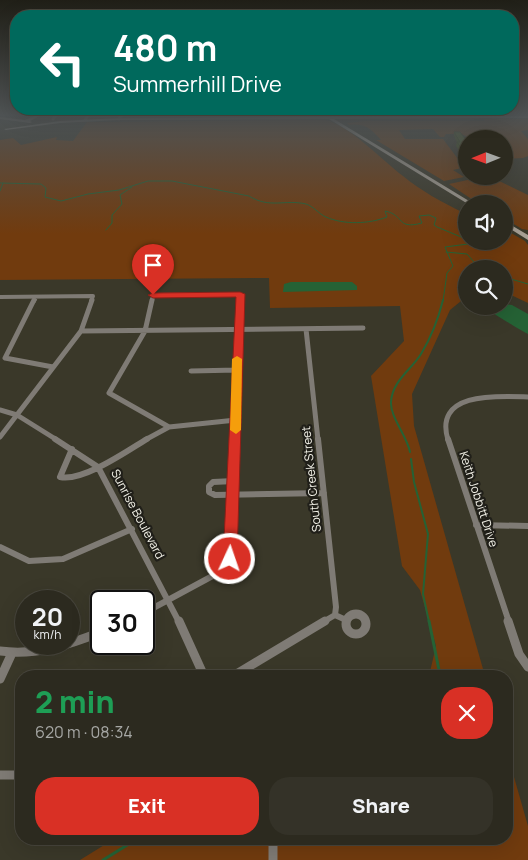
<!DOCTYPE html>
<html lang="en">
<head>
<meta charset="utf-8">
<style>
  :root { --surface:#2c2a1f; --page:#343228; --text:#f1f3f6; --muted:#a6a7a4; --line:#48463d; --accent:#d93025 }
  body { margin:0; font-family:Manrope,sans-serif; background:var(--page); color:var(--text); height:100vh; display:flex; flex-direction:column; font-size:19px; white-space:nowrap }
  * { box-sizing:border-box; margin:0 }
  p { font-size:16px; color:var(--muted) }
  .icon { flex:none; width:28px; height:28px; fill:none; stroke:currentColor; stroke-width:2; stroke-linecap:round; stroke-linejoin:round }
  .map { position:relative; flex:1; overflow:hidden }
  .panel { position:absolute; left:15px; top:670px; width:498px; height:175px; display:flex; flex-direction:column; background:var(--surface); border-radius:20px; box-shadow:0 5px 20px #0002,0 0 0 1px var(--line) }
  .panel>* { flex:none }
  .top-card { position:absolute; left:10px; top:10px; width:509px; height:105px; border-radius:20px; box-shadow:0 5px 20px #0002,0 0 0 1px var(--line); background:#00695c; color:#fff; overflow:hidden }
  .needle { width:32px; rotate:269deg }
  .buttons { position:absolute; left:458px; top:130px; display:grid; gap:10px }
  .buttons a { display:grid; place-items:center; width:55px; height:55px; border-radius:50%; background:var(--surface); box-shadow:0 5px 20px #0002,0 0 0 1px var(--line); font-size:25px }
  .speed { position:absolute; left:15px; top:590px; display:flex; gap:10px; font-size:25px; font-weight:700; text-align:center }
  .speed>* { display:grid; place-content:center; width:65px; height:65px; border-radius:50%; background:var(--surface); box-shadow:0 5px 20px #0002,0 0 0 1px var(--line); line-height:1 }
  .speed small { font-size:12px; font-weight:400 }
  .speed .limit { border:2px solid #111; border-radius:8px; background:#fff; color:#111 }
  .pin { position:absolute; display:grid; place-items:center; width:42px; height:42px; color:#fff; margin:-51px -21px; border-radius:50% 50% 50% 0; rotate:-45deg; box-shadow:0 0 5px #0007 }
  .pin .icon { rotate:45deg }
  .me { position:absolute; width:55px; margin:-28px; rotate:3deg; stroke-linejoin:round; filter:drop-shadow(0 0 4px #0008) }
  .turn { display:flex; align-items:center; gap:18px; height:105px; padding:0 20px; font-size:22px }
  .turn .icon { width:65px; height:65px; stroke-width:2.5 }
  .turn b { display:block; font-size:35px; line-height:42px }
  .round { display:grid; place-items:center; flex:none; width:52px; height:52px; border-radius:20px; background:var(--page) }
  .summary { display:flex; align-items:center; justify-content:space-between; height:85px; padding:0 20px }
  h1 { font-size:30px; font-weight:800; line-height:38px; color:#1e9e55 }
  .cta { display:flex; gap:10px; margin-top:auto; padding:10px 20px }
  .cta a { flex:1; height:58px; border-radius:20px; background:var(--accent); color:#fff; font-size:20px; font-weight:800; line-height:58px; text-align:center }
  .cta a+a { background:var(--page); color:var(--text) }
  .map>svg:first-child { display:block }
</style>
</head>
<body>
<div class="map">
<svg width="528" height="860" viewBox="0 0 528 860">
  <rect width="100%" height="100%" fill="#3a3829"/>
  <path fill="#713b0e" d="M485,119H528V130L521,131L528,139V156L523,158L504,159V139H469C464,132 454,134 446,134L444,137H440L433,129L399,130L405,139H443L458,159L466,165V167L453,170L464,177L444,181L376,140H381C371,129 365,123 349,125L347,123L365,121H484Z
    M325,120C348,124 383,161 403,176C421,191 442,202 462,212L466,209V241H504V229L525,241L528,245V303L511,295L504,294V269H466V297L450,310L412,394L414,426L485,676H429L436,646L420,590L402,566L371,376L404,341L400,306L270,308L269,278L0,280V140L13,138L21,145L57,137L56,140L73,141L87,122Z
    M486,176L491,177L528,195V230L522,229L504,218V204H479L449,184Z
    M506,749L528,826V860H80L114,839H506Z"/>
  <path fill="#256235" d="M291,282H352L357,286V290L283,292L284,284Z
    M504,304L512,305L528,314V334C521,330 489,312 487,308L489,306H504Z"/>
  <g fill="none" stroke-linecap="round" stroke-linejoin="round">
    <path stroke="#256235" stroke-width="1" d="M0,183L41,184L46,188L45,197L61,201L88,194L119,190L148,181H172L249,196C270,209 285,199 306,204C313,206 319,214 326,217C344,225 369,224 387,217L385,211C405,215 396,230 422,223L419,216L429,215L436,218L434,225L437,227L466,239
      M0,191L3,183
      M106,230L112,223V215L122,204L120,195L132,187
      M446,252L467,254L480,269
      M504,277L528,284
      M443,301L447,273L453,266L445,247L468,244V241"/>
    <path stroke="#256235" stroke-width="2" d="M410,452C407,436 390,417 391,402C392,381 412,369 421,354C432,336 438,320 443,300
      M411,459L414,482L428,534L423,594L429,622"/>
    <path stroke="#256235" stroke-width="3" d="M429,621L439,670L437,676
      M103,860L137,839"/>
    <path stroke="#7f7b75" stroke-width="3" d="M53,119L57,114
      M119,119L122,114
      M85,120L89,114"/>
    <path stroke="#7f7b75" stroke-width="4" d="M0,297L93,296L91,301
      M34,301L36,297
      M152,301L153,295L240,294V301"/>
    <path stroke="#7f7b75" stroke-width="5" d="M34,300L5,358L53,367
      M152,300L145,331L109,393L169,427
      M306,329L318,440
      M81,331L363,328
      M191,371L237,370
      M0,410L17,415L57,440
      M0,437L81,331L92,300
      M145,440L169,427L236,420
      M235,440L240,300
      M448,440C433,391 499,396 528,397"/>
    <path stroke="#7f7b75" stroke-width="6" d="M55,439L98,467L179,622
      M318,439L336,607L335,615L346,620
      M448,439L509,622
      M72,449L60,477C83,482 127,451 147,439
      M234,481L213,482L209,486V492L215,495L324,493
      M476,525L528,526
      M0,547L29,561L63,559L132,529
      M144,613L231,566L235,439
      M323,622L335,615"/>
    <path stroke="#7f7b75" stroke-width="9" d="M346 624a10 10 0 1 1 20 0a10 10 0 1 1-20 0Z
      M179,621L204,676
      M508,621L519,654L528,667
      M0,651C36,656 68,645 101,632
      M233,676L325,621
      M0,679L12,653
      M0,775H21
      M273,839V860"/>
    <path fill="#a8a196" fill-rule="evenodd" d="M39,114H43L30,121L32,122L30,123L0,119V117L25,120Z
      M528,116V118L334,119L474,204H468L329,119L119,120L60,123L6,130L4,129L60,121L119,118Z
      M504,221L528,235V240L504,225Z"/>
  </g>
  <path fill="#40531a" d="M454,132L466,140V152L459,150L456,146L457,142L454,136Z"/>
  <path fill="#4a611e" stroke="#344415" d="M454,132H460L466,140V148L460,146L457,142H460Z"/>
  <linearGradient id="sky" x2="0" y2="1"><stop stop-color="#201f17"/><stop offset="0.49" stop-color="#4f5354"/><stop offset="1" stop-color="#4f5354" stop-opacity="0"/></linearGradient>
  <rect width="528" height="234" fill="url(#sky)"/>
  <path fill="#d93025" stroke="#8d1f18" d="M240,292L245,294L237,559L235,563L230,565L225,563L223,559L236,297L153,298L148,295L153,293Z"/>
  <path fill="#f59e0b" d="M237,356L242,359L241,430L236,434L230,430L232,359Z"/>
  <g text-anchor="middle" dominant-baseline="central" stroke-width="4.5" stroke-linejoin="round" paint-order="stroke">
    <g font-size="12" fill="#f5f4ea" stroke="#201f19">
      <text transform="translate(311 479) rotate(-96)">South Creek Street</text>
      <text transform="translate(479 499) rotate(72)">Keith Jobbitt Drive</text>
      <text transform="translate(138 514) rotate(62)">Sunrise Boulevard</text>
    </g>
  </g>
</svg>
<div class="buttons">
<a><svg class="needle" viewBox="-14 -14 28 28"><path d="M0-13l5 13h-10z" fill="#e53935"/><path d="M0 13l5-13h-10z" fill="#a6a7a4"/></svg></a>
<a><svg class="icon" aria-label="sound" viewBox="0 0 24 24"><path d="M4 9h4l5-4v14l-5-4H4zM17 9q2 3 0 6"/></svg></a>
<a><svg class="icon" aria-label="search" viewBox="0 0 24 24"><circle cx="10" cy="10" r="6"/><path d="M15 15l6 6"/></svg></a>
</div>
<div class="speed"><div>20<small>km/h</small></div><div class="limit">30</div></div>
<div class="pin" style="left:153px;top:295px;background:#d93025"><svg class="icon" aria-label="arrive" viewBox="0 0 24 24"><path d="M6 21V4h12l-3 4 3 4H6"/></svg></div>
<svg class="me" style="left:230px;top:559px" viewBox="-20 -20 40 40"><circle r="17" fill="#d93025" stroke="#fff" stroke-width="3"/><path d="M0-11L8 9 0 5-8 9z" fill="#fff"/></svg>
<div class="top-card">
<div class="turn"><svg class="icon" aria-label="left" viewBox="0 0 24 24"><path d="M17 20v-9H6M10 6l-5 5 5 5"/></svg><div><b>480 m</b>Summerhill Drive</div></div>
</div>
<section class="panel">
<div class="summary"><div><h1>2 min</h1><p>620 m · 08:34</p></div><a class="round" style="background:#d93025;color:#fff"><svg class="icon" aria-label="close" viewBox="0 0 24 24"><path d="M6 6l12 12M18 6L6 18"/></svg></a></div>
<div class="cta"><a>Exit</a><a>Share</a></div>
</section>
</div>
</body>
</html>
